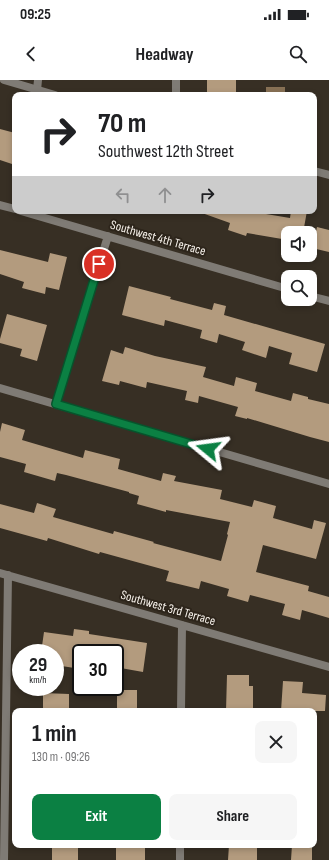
<!DOCTYPE html>
<html lang="en">
<head>
<meta charset="utf-8">
<style>
  :root { --surface:#fff; --page:#f6f6f6; --text:#202124; --muted:#757577; --accent:#0b8043 }
  body { margin:0; font-family:"Sofia Sans Condensed",sans-serif; background:var(--page); color:var(--text); height:100vh; display:flex; flex-direction:column; font-size:15px; white-space:nowrap }
  * { box-sizing:border-box; margin:0 }
  p { font-size:13px; color:var(--muted) }
  .icon { flex:none; width:22px; height:22px; fill:none; stroke:currentColor; stroke-width:2; stroke-linecap:round; stroke-linejoin:round }
  .map { position:relative; flex:1; overflow:hidden }
  .sheet { position:absolute; left:12px; top:628px; width:305px; height:140px; display:flex; flex-direction:column; background:var(--surface); border-radius:8px; box-shadow:0 2px 6px #0003 }
  .sheet>* { flex:none }
  .guide { position:absolute; left:12px; top:12px; width:305px; height:122px; border-radius:8px; box-shadow:0 2px 6px #0003; background:#fff; color:var(--text); overflow:hidden }
  .controls { position:absolute; left:281px; top:146px; display:grid; gap:8px }
  .controls a { display:grid; place-items:center; width:36px; height:36px; border-radius:8px; background:var(--surface); box-shadow:0 2px 6px #0003; font-size:20px }
  .speed { position:absolute; left:12px; top:564px; display:flex; gap:8px; font-size:20px; font-weight:700; text-align:center }
  .speed>* { display:grid; place-content:center; width:52px; height:52px; border-radius:50%; background:var(--surface); box-shadow:0 2px 6px #0003; line-height:1 }
  .speed small { font-size:10px; font-weight:400 }
  .speed .limit { border:2px solid #111; border-radius:6px; background:#fff; color:#111 }
  .pin { position:absolute; display:grid; place-items:center; width:34px; height:34px; color:#fff; margin:-17px; border:2px solid #fff; border-radius:50%; box-shadow:0 1px 4px #0007 }
  .me { position:absolute; width:44px; margin:-22px; rotate:286deg; stroke-linejoin:round; filter:drop-shadow(0 0 3px #0008) }
  .turn { display:flex; align-items:center; gap:14px; height:84px; padding:0 20px; font-size:18px }
  .turn .icon { width:52px; height:52px; stroke-width:2.5 }
  .turn b { display:block; font-size:28px; line-height:34px }
  .lanes { display:flex; align-items:center; height:38px; padding:0 20px; background:#0003; justify-content:center; gap:20px; direction:ltr }
  .lanes .off { opacity:.35 }
  .round { display:grid; place-items:center; flex:none; width:42px; height:42px; border-radius:8px; background:var(--page) }
  .head { display:flex; align-items:center; justify-content:space-between; height:68px; padding:0 20px }
  h1 { font-size:24px; font-weight:700; line-height:30px }
  .button { display:flex; gap:8px; margin-top:auto; padding:8px 20px }
  .button a { flex:1; height:46px; border-radius:8px; background:var(--accent); color:#fff; font-size:16px; font-weight:700; line-height:46px; text-align:center }
  .button a+a { background:var(--page); color:var(--text) }
  .status { display:flex; justify-content:space-between; align-items:center; height:28px; padding:0 20px; background:var(--surface); direction:ltr }
  .status svg { height:11px; fill:currentColor }
  header { display:flex; justify-content:space-between; align-items:center; height:52px; padding:0 20px; background:var(--surface); font-size:18px; font-weight:700 }
  .map>svg:first-child { display:block }
</style>
</head>
<body>
<div class="status"><b>09:25</b><svg viewBox="0 0 49 12"><path d="M0 12V9h3v3zM5 12V6h3v6zM10 12V3h3v9zM15 12V0h3v12zM26 1h20v11H26zM47 4h2v5h-2z"/></svg></div>
<header><svg class="icon" aria-label="back" viewBox="0 0 24 24"><path d="M15 5l-7 7 7 7"/></svg>Headway<svg class="icon" aria-label="search" viewBox="0 0 24 24"><circle cx="10" cy="10" r="6"/><path d="M15 15l6 6"/></svg></header>
<div class="map">
<svg width="329" height="780" viewBox="0 0 329 780">
  <rect width="100%" height="100%" fill="#372f24"/>
  <path fill="#887155" d="M266,7H285V15H266Z"/>
  <path fill="#b39b7e" d="M207,0H236V15H207Z
    M0,49L15,53V85L0,80Z
    M202,131H254V132L290,138L291,131H307L303,153H288V160L247,153L246,156L228,150L230,143L202,133Z
    M317,147L329,150V172L312,168Z
    M0,170L48,182L50,173L67,177L59,210L46,207L45,214L22,208L24,202L0,194Z
    M129,206L171,217L170,219L212,230L214,223L226,226L224,235L325,264L317,292L289,284L292,273L269,266L266,278L242,270L245,262L219,254L217,263L200,258L202,250L165,240L164,246L122,235Z
    M7,234L47,245L37,281L20,276L22,269L0,263V259Z
    M125,267L155,276L206,287L203,297L234,306L236,297L257,303L255,311L291,321L293,313L308,317V319L329,324V362L310,357L247,338V339L235,336L238,327L199,316L198,323L185,320L187,311L147,302L146,308L120,301L119,305L102,301L111,270L123,274Z
    M2,343L25,350L22,360L83,378L85,370L120,379L118,389L161,401L163,393L176,396L174,401L222,410L220,419L252,427L254,420L276,426L273,438L312,449L314,440L326,443L316,479L263,465L256,492L309,506L308,511L329,517V538L302,530L300,540L282,535L285,524L250,515L248,522L227,516L229,509L201,501L199,509L166,501L169,491L100,472L99,474L48,458L47,461L0,448V424L34,433L37,423L56,429L53,437L113,454L114,451L154,462L153,463L221,481L228,455L227,454L230,442L166,430V432L137,424L139,416L129,413V412L66,395L57,393L55,401L24,392L26,384L0,377V352Z
    M74,549L89,551V554L147,563L143,592L115,587V573H81V589L55,585V573H41L44,552L73,556Z
    M227,595H249V606H253V631H226Z
    M283,601L303,602L302,613L326,615L325,631H281Z
    M117,610H137V631H117Z
    M43,613L69,614V631H43Z
    M52,765H78V780H52Z
    M116,765H145V780H116Z
    M229,765H257V780H228Z
    M292,765H312V780H291Z"/>
  <g fill="none" stroke-linecap="round" stroke-linejoin="round">
    <path stroke="#7f7b75" stroke-width="8" d="M37,10L38,0
      M176,15V0"/>
    <path stroke="#7f7b75" stroke-width="8" d="M4,0L55,15
      M314,91L329,95
      M0,125L15,129
      M21,131L288,209
      M310,216L329,221
      M0,308L329,404
      M56,324L108,156
      M0,493L329,587
      M181,631L182,545
      M4,780L8,495
      M180,780V765"/>
  </g>
  <g fill="none" stroke-linecap="round" stroke-linejoin="round">
    <defs>
      <path id="route" d="M99,184L56,324L208,369"/>
    </defs>
    <use href="#route" stroke="#07532c" stroke-width="10"/>
    <use href="#route" stroke="#0b8043" stroke-width="7"/>
  </g>
  <g text-anchor="middle" dominant-baseline="central" stroke-width="4" stroke-linejoin="round" paint-order="stroke">
    <g font-size="13" fill="#f8f3ec" stroke="#2d251b">
      <text transform="translate(158 158) rotate(16)">Southwest 4th Terrace</text>
      <text transform="translate(168 528) rotate(16)">Southwest 3rd Terrace</text>
    </g>
  </g>
</svg>
<div class="controls">
<a><svg class="icon" aria-label="sound" viewBox="0 0 24 24"><path d="M4 9h4l5-4v14l-5-4H4zM17 9q2 3 0 6"/></svg></a>
<a><svg class="icon" aria-label="search" viewBox="0 0 24 24"><circle cx="10" cy="10" r="6"/><path d="M15 15l6 6"/></svg></a>
</div>
<div class="speed"><div>29<small>km/h</small></div><div class="limit">30</div></div>
<div class="pin" style="left:99px;top:184px;background:#d93025"><svg class="icon" aria-label="arrive" viewBox="0 0 24 24"><path d="M6 21V4h12l-3 4 3 4H6"/></svg></div>
<svg class="me" style="left:208px;top:369px" viewBox="-20 -20 40 40"><path d="M0-17L14 15 0 8-14 15z" fill="#0b8043" stroke="#fff" stroke-width="4"/></svg>
<div class="guide">
<div class="turn"><svg class="icon" aria-label="right" viewBox="0 0 24 24"><path d="M7 20v-9h11M14 6l5 5-5 5"/></svg><div><b>70 m</b>Southwest 12th Street</div></div>
<div class="lanes"><svg class="icon off" aria-label="left" viewBox="0 0 24 24"><path d="M17 20v-9H6M10 6l-5 5 5 5"/></svg><svg class="icon off" aria-label="ahead" viewBox="0 0 24 24"><path d="M12 20V5M6 11l6-6 6 6"/></svg><svg class="icon" aria-label="right" viewBox="0 0 24 24"><path d="M7 20v-9h11M14 6l5 5-5 5"/></svg></div>
</div>
<section class="sheet">
<div class="head"><div><h1>1 min</h1><p>130 m · 09:26</p></div><a class="round"><svg class="icon" aria-label="close" viewBox="0 0 24 24"><path d="M6 6l12 12M18 6L6 18"/></svg></a></div>
<div class="button"><a>Exit</a><a>Share</a></div>
</section>
</div>
</body>
</html>
